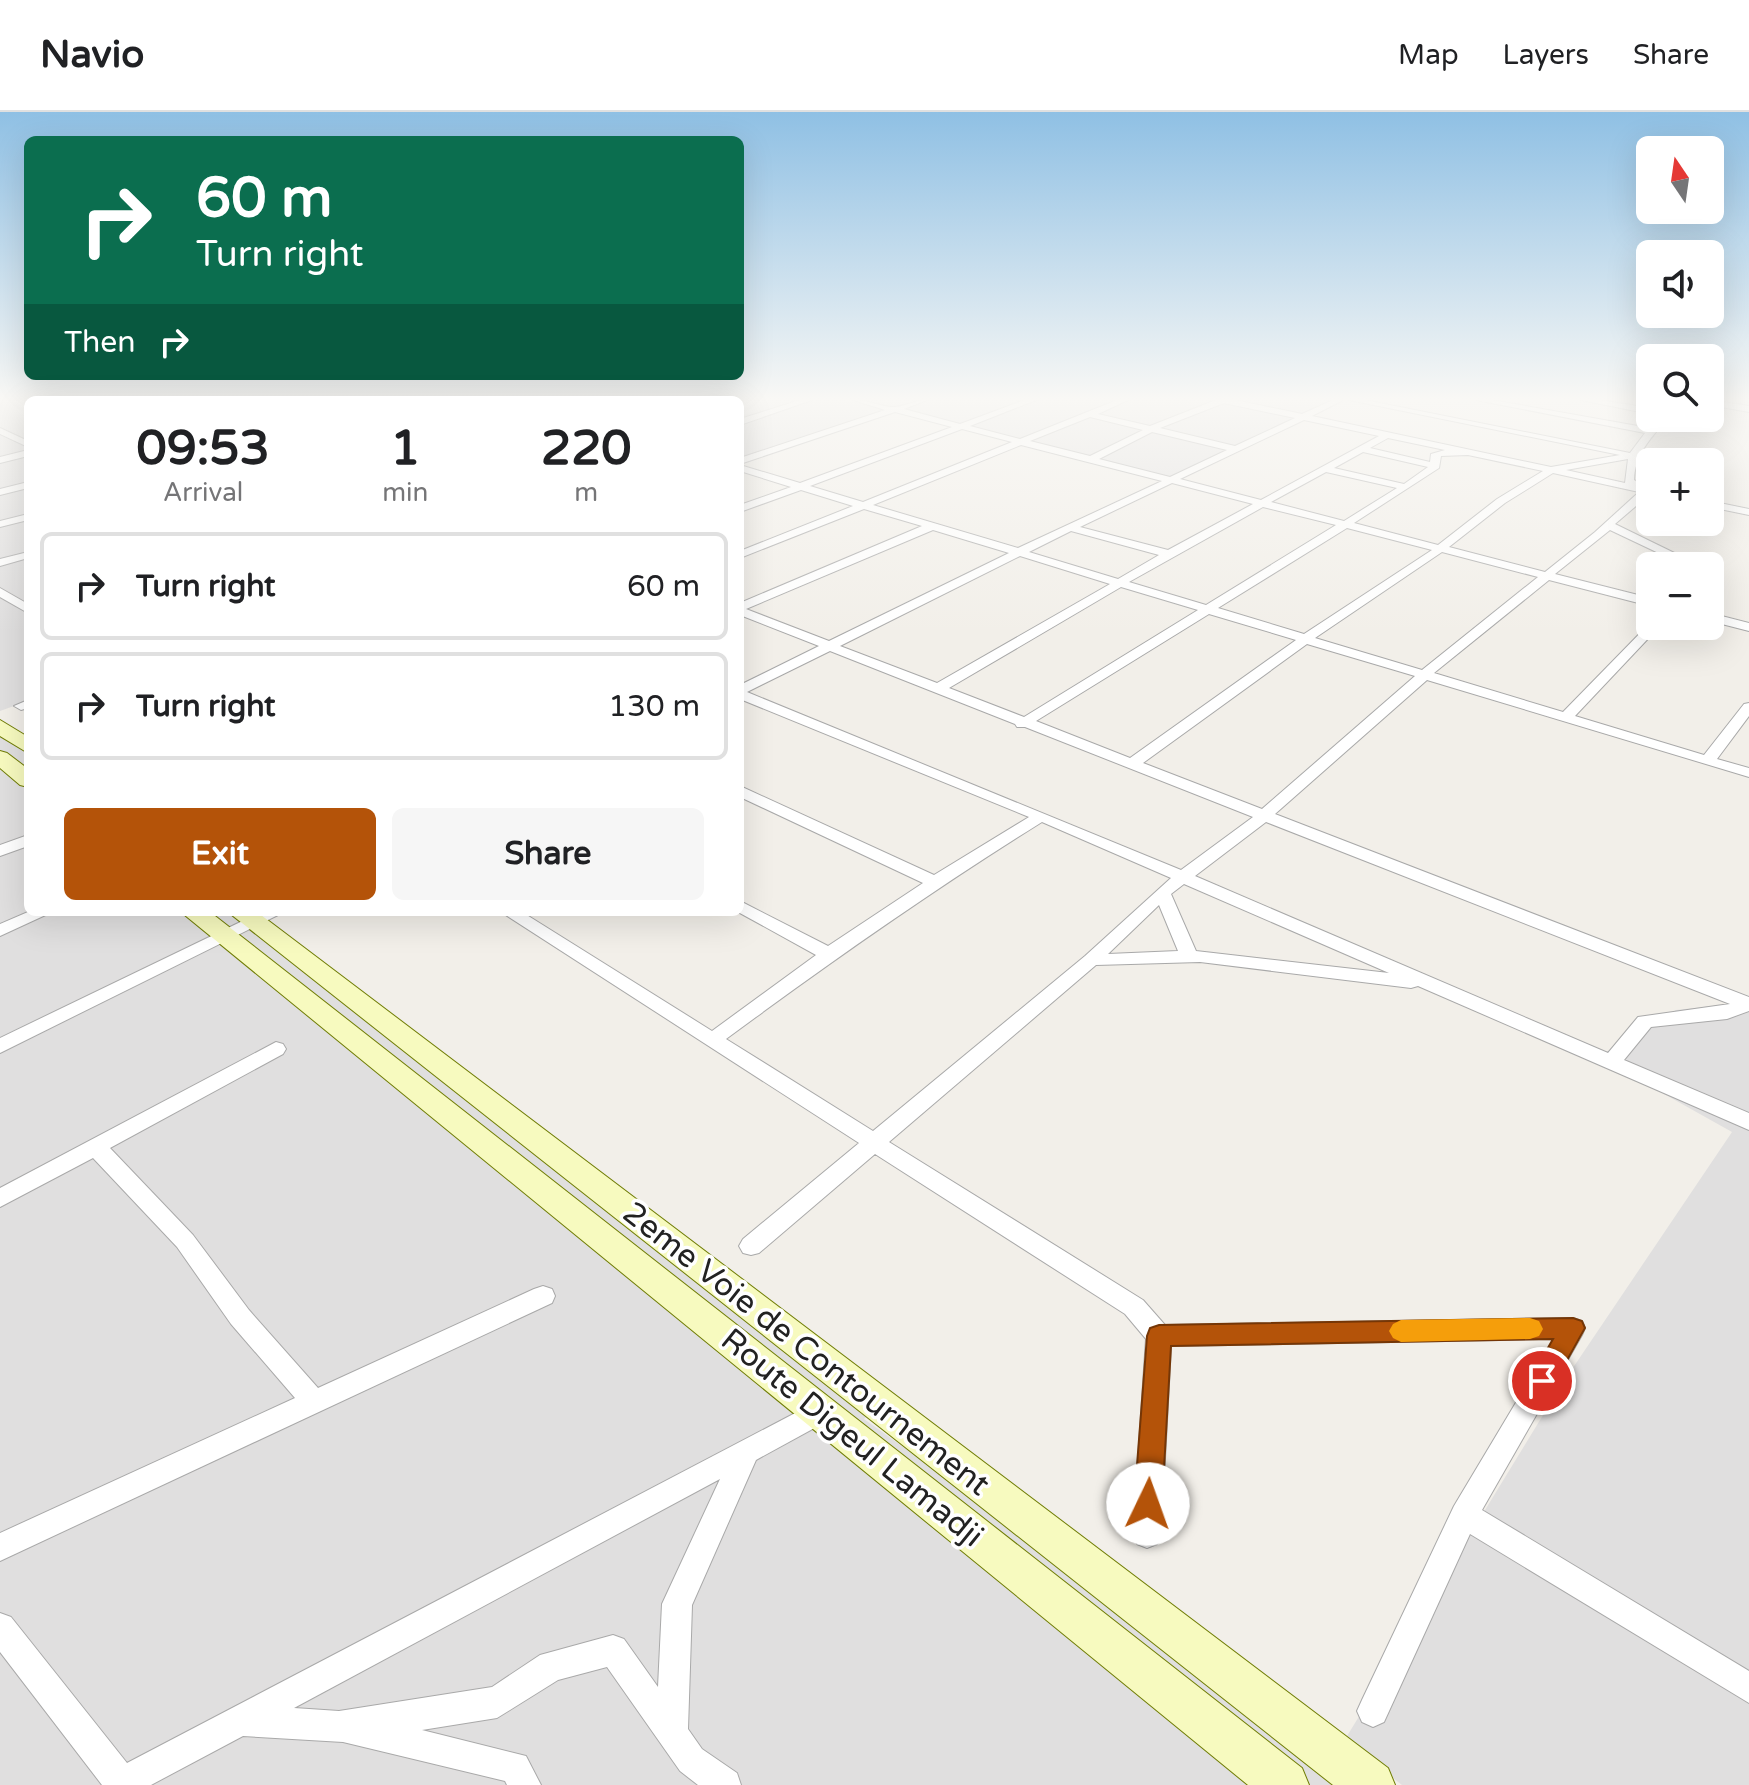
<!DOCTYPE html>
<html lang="en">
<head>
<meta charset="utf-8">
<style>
  :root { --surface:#fff; --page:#f6f6f6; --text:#202124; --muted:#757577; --line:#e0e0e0; --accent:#b45309 }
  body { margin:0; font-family:"Varela Round",sans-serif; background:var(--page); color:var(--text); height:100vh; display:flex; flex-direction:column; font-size:30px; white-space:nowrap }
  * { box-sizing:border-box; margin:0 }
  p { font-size:26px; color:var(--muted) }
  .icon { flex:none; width:44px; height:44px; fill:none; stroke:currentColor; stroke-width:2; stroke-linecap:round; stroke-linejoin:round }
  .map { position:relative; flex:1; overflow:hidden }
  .details { position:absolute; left:24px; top:284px; width:720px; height:520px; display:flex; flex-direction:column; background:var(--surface); border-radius:12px; box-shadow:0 8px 32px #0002 }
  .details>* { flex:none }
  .hud { position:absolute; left:24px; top:24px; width:720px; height:244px; border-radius:12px; box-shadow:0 8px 32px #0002; background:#0b6e4f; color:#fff; overflow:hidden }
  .needle { width:52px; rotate:347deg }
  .buttons { position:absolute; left:1636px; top:24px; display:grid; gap:16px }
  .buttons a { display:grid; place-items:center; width:88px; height:88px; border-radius:12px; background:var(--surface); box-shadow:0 8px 32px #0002; font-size:40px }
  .pin { position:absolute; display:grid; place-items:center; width:68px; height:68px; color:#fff; margin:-34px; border:4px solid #fff; border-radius:50%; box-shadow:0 2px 8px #0007 }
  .me { position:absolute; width:88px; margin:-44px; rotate:3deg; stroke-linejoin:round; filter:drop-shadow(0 0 6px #0008) }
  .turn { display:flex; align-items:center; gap:28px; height:168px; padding:0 40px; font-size:36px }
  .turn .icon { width:104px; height:104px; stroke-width:2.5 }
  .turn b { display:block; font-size:56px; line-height:68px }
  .then { display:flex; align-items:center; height:76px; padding:0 40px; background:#0003; gap:16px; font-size:30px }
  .eta { display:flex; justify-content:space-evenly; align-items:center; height:136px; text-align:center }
  .eta b { font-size:48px; font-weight:800; line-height:56px }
  .action { display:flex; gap:16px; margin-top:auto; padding:16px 40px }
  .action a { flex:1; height:92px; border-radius:12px; background:var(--accent); color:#fff; font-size:32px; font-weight:800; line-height:92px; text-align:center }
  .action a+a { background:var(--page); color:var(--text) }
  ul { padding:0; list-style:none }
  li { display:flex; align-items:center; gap:24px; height:108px; margin:0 16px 12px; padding:0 24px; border:4px solid var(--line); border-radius:12px }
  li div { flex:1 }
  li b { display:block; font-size:30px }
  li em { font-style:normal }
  header { display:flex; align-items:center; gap:48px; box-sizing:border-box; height:112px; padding:0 40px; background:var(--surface); border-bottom:2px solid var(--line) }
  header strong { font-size:38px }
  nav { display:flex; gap:44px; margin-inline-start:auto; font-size:28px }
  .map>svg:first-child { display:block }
</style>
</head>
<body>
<header>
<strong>Navio</strong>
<nav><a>Map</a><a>Layers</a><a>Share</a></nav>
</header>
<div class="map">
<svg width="1749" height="1673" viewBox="0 0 1749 1673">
  <rect width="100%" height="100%" fill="#f2efe9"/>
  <path fill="#e0dfdf" d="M0,288H846L891,299L740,351V288H28V589L0,599Z
    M852,288H1334L1170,365Z
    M0,621L28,643V800H227L868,1303L864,1307L1079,1460L1346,1673H0Z
    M1749,890V1673H1402L1344,1629L1562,1272L1732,1020L1598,945L1676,898Z"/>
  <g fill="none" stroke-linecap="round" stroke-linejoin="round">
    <defs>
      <path id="minor" d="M800,288H812L740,313V307Z
        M853,288C867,287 880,295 893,295C905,295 915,288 927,288L904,297L960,312L1025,288H1036L970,314L1020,327L1117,288H1128L1098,302L1150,314L1216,288H1235L1302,302L1333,288H1343L1312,304L1551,355L1620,343L1349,288H1365L1630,341L1645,321L1476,288H1492L1649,316L1659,306H1668C1652,325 1635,341 1634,368L1650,376V382L1615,412L1701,454H1686L1610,418L1555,462L1650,486V494L1549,468L1434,561L1563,600L1650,511V514H1660L1575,604L1704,643L1744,592L1749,591V604L1717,647L1749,656V665L1427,568L1275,702L1749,885V899L1727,907L1651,915L1624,948L1749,1001V1018L1418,874L1411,876L1200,850L1096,853L889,1030L1143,1188L1165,1213L1573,1206L1582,1209L1585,1216L1582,1223L1482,1398L1749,1559V1591L1470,1422L1384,1610L1373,1615L1362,1610L1357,1599L1362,1588L1454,1394L1554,1227L1171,1234L1161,1422L1157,1432L1147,1436L1137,1432L1133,1422L1146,1227L1125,1202L875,1042L759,1141L751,1143L743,1141L739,1134L743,1127L859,1031L501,800H522L712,919L816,843L738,800L740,789L828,834L923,771L740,685V674L934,763L1029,705L740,587V573L819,534L740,503V491L922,414L864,397L740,446V439L853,394L801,378L740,400V393L791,375L740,359V353L800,371L952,315L895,300L740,352V346L885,298ZM1224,291L1295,306L1235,334L1160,316ZM1090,305L1143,318L1090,344L1030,329ZM1304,308L1379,324L1261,388L1180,367ZM962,317L1012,330L863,390L810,374ZM1152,320L1227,338L1170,365L1099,347ZM1388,326L1445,338L1431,342L1430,350L1370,336ZM1021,333L1162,369L1018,436L873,393ZM1363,340L1428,355L1404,372L1334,356ZM1468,343L1543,359L1497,387L1438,433L1354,411L1439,356L1441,344ZM1628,347L1625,371L1566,358ZM1326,360L1397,376L1344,409L1271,390ZM1553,361L1639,380L1595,420L1545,460L1449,435L1505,391ZM1172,371L1253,392L1168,438L1080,415ZM1263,395L1336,413L1206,493L1129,470ZM1347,416L1432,438L1304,522L1218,496ZM933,418L1009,441L829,529L746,497ZM1071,419L1159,443L1118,467L1029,440ZM1442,440L1538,465L1422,558L1315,526ZM1020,444L1110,472L937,571L840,534ZM1121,475L1198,498L1024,605L949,576ZM1209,502L1296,528L1130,646L1036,609ZM1307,532L1415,564L1262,697L1143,651ZM830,539L1015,612L1017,615H1025L1253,705L1181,758L747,580ZM1042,710L1171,766L1085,844L873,1019L726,927C829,851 933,778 1042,710ZM1266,710L1730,892L1638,905L1608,941L1195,764ZM1184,772L1389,861L1196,839L1171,782ZM1159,793L1178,839L1108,842Z
        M1581,288H1599L1650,296V302Z
        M1710,288L1749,294V300L1710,293Z
        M0,316L28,329V335L0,322Z
        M28,338V344L0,351V345Z
        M28,370V376L0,383V377Z
        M1710,389L1749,397V403L1710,395Z
        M28,402V408L0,415V409Z
        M28,440V446L0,454V447Z
        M0,476L28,492V501L0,485Z
        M1710,501L1749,511V519L1710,509Z
        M28,588V596L21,598L14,594Z
        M28,723V734L0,744V733Z
        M28,800H52L0,824V812Z
        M261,800H284L0,941V926Z
        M276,930L283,932L286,937L283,942L110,1036L193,1123L249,1198L318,1276L534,1177L543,1174L552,1177L555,1184L552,1191L0,1449V1421L295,1286L231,1212L177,1135L93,1046L0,1095V1076Z
        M820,1288L829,1292L833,1300L829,1308L756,1348L692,1493L688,1617L702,1637L737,1661L741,1673H698L680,1659L607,1555L558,1568L497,1606L422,1618L526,1644L541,1673H507L505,1669L343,1630L243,1624L151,1673H102L0,1540V1501L11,1505L127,1651ZM720,1367L662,1492L658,1575L624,1527L613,1523L540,1543L492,1575L339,1599L294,1596Z"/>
      <path id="secondary" d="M0,608L28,625V641L0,624Z
        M0,639L7,641L28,657V675L20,673L0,656Z
        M181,800H210L1302,1656L1309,1673H1248Z
        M228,800H257L1388,1656L1395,1673H1333Z"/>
    </defs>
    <use href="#minor" stroke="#a9a9a9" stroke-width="2"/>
    <use href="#secondary" stroke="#707d05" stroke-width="2"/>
    <use href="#minor" fill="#fff" fill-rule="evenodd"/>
    <use href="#secondary" fill="#f7fabf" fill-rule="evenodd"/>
  </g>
  <linearGradient id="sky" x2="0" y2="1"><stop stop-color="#8fc0e4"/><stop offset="0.55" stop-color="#f9f8f5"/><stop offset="1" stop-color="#f9f8f5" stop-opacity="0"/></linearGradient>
  <rect width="1749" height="522" fill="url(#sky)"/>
  <path fill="#b45309" stroke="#753606" stroke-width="2" d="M1573,1206L1582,1209L1585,1216L1551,1277L1542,1281L1533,1277L1529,1269L1553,1227L1171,1234L1162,1392L1158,1401L1148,1405L1138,1401L1134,1392L1147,1224L1150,1216L1159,1213Z"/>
  <path fill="#f59e0b" d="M1530,1206L1539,1209L1543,1217L1539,1224L1530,1227L1401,1230L1393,1226L1389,1219L1393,1212L1401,1208Z"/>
  <g text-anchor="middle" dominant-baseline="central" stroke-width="7" stroke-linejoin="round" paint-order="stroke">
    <g font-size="32" fill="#222" stroke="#fff">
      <text transform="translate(806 1237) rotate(38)">2eme Voie de Contournement</text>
      <text transform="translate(852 1326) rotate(39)">Route Digeul Lamadji</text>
    </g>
  </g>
</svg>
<div class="buttons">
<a><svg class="needle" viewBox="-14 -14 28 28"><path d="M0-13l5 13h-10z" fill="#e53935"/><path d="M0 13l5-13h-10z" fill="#757577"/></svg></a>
<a><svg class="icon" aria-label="sound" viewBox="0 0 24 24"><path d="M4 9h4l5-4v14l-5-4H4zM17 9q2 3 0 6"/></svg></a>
<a><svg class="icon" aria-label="search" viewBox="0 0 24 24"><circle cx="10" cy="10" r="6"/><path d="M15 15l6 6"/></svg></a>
<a>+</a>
<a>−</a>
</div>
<div class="pin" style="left:1542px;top:1269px;background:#d93025"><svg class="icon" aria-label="arrive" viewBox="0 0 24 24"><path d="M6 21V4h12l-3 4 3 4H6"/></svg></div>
<svg class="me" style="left:1148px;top:1392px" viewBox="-20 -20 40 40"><circle r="19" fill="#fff"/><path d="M0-13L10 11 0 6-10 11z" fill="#b45309"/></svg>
<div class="hud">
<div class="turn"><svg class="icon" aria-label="right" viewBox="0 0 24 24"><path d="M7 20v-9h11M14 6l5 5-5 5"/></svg><div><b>60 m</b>Turn right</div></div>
<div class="then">Then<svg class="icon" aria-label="right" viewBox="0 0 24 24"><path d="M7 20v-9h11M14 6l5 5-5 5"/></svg></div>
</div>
<section class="details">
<div class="eta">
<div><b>09:53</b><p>Arrival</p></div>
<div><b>1</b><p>min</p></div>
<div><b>220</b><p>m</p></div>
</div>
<ul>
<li><svg class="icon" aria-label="right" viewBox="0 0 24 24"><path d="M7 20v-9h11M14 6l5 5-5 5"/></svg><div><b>Turn right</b></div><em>60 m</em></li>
<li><svg class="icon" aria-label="right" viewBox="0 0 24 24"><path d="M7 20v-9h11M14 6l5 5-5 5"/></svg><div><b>Turn right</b></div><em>130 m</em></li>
</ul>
<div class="action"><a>Exit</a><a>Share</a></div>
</section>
</div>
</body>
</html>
